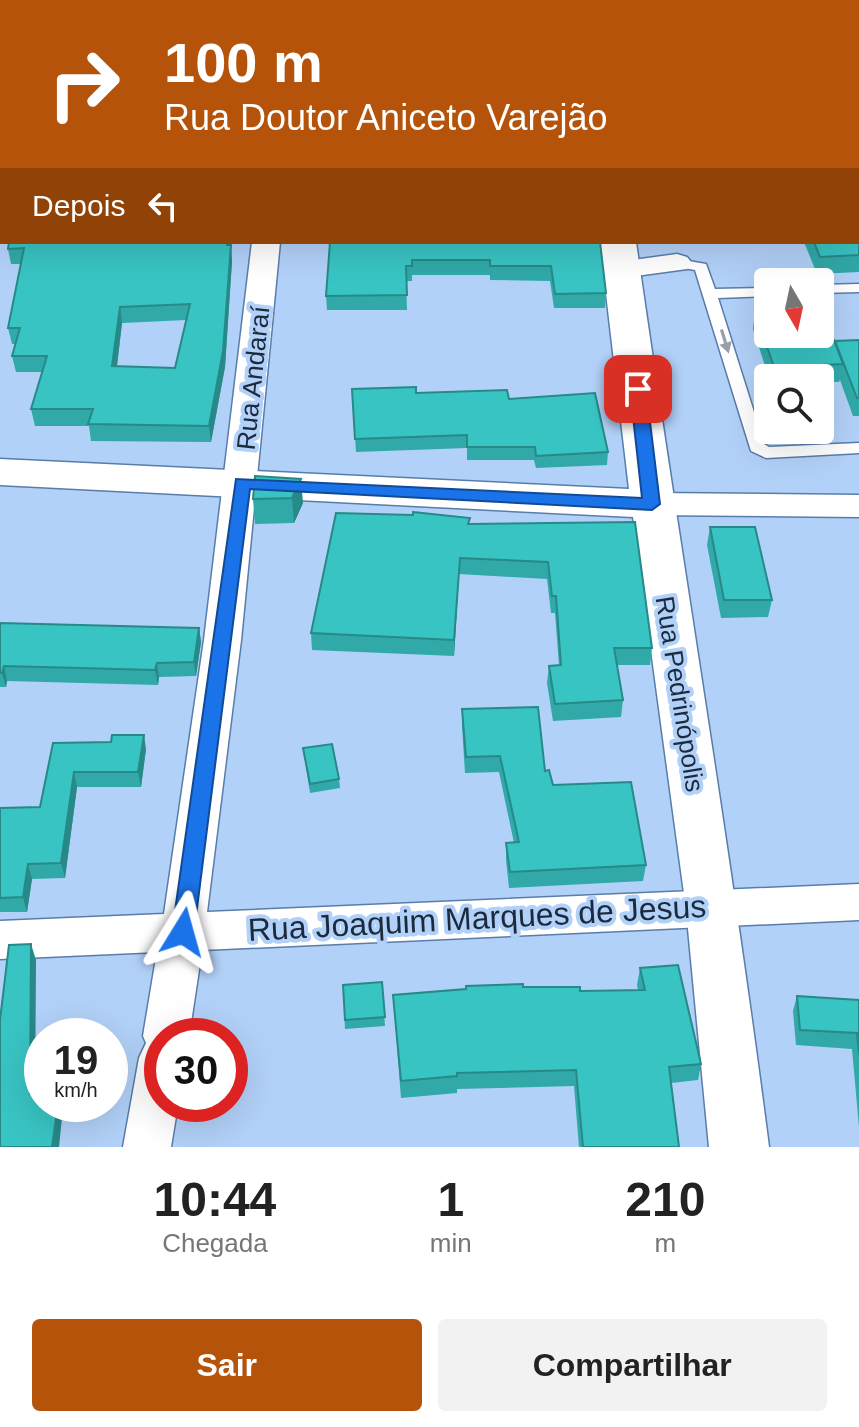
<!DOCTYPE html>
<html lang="pt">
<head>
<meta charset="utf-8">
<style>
  :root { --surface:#fff; --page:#f2f2f2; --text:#222; --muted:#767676; --accent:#b45309 }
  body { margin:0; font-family:Helvetica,sans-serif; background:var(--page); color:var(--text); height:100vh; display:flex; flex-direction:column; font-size:30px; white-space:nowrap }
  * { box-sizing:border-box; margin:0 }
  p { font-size:26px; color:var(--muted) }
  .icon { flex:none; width:44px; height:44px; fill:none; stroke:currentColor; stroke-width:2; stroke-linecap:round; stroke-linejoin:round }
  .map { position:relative; height:1147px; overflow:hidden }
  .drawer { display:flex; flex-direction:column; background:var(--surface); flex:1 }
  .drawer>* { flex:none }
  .guide { position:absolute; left:0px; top:0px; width:860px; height:244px; box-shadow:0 8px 32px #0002; background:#b45309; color:#fff; overflow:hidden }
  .needle { width:52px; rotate:171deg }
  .controls { position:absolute; left:754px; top:268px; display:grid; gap:16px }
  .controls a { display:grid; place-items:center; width:80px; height:80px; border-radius:8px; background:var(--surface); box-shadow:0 8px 32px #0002; font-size:40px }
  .speed { position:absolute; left:24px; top:1018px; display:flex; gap:16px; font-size:40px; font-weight:700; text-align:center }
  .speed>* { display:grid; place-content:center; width:104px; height:104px; border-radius:50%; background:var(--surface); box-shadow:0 8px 32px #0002; line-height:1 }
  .speed small { font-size:20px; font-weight:400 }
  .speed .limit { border:12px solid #d22; background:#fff; color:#111 }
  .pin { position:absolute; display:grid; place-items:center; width:68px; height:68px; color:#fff; margin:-34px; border-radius:16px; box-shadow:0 4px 12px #0006 }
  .me { position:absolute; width:88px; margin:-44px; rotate:8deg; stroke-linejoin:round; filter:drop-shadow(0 0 6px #0008) }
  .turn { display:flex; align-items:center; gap:28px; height:168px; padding:0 32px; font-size:36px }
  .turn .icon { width:104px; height:104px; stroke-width:2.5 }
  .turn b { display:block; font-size:56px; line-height:68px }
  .then { display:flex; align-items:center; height:76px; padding:0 32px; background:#0003; gap:16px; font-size:30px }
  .eta { display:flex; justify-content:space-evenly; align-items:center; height:136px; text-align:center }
  .eta b { font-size:48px; font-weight:800; line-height:56px }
  .button { display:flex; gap:16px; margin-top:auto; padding:16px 32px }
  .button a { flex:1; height:92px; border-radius:8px; background:var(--accent); color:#fff; font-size:32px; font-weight:800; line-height:92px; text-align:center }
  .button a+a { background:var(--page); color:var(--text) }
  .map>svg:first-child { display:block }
</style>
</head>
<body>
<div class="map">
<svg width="859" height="1147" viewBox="0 0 859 1147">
  <rect width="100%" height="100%" fill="#b2d1f8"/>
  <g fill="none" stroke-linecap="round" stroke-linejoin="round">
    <defs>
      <path id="lane" d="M859,67V76H858V67Z
        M677,259L706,264L715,289L768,288V296L718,298L764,444L769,447L859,443V453L766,458L751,451L695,270L672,266L670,263Z
        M859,284V292L820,293V285Z"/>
      <path id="street" d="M18,0H107L109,2H20Z
        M363,0H387L362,2Z
        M858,12H859V26H858Z
        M2,120V138L0,139V121Z
        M0,174H2V190H0Z
        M252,242H280L241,640L207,912L859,884V920L202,950L189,1036H162V1104H178L171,1147H123L139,1058L146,1043L143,1036L157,952L0,959V921L164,914L204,640Z
        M677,254L687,257L692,263L687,269L621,278L611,275L606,269L611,263Z
        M652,493L859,495V517L652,515L640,512L635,504L640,496Z"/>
      <path id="secondary" d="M645,0H673V2H645Z
        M600,242H636C679,544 730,844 769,1147H709L686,908L633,517L0,485V459L629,489Z"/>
    </defs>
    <use href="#lane" stroke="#597da9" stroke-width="3"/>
    <use href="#street" stroke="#597da9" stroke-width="3"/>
    <use href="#secondary" stroke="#597da9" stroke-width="3"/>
    <use href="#lane" fill="#fff" fill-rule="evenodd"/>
    <use href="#street" fill="#fff" fill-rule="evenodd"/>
    <use href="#secondary" fill="#fff" fill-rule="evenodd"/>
  </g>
  <path fill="#30a9a8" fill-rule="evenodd" d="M859,116V272L817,274L804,242H858Z
    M330,242H600L606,293L605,308H554L550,281L490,280V275H412V281H406L407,310H327L326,296Z
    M230,245L232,261L225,367L211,442L91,441L89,426H35L31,409L42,372H16L12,356L15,344H12L8,328L21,264H11L8,249ZM186,320L175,368L117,366L122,323Z
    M755,312L835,343L859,340V416H853L840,380L839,382H820V378H769L753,329Z
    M352,389L509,399L608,452L607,465L536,468L534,460H467V448L356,452Z
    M255,476L303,503L294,523L255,524L253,499Z
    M635,522L652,648L650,665H617L623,700L621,717L553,721L547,683L549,666L559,665L555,613H551L547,579L459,574L454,656L312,650L311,633L469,524Z
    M710,527L772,600L768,617L721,618L707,545Z
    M0,623L199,628L201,642L196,676L159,677L158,685L7,681L6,687H0Z
    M462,709L545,771L553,785L646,865L643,881L509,888L506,860V843H514L499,772L465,773L462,726Z
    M53,743L146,749L141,787H77L65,878L32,879L27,912H0V808L40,807Z
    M303,748L339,779L340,788L310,793Z
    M640,968L701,1064L698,1080L671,1083L679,1147H579L574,1086L457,1089V1093L401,1098L393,995L523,987L580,991L638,990L637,985Z
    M382,982L385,1026L345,1029L343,985Z
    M797,996L859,1000V1127L852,1049L796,1045L793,1011Z"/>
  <path fill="#278988" d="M175,0H187L185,2H174Z
    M231,245L232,261L225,367L211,442L209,426Z
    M120,307L122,323L115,382L112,366Z
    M301,479L303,503L294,523L292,498Z
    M460,558L459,574L454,656V640Z
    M199,628L201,642L196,676L194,662Z
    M157,663L159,677L158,685L155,670Z
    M4,666L7,681L6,687L2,673Z
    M144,735L146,749L141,787L138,772Z
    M74,772L77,787L65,878L61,863Z
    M28,864L32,879L27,912L23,897Z
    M31,944L36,960L35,1110L30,1094Z
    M58,1104H62L63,1108L59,1147H52Z"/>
  <path fill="#38c4c3" stroke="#278988" stroke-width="2" fill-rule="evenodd" d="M137,0H175L174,2H136Z
    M421,0H506V2H420Z
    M858,116H859V255L820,257L814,242H858Z
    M9,242H227V245H231L223,351L209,426L88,424L93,409H31L47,356H12L20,328H8L24,248L8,249ZM190,304L175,368L112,366L120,307Z
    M330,242H600L606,293L555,294L551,266H490V260H412V266H406L407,295L326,296Z
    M820,309H822L843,364L774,367L755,312L768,311V334H820Z
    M859,340V398H857L835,341Z
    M416,387V393L507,390L509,399L595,393L608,452L536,456L535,447H467V435L355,439L352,389Z
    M255,476L301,479L292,498L253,499Z
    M413,512L470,518L468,524L635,522L652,648H614L623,700L555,704L549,666L561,665L556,596H552L548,562L460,558L454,640L311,633L336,513L413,515Z
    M710,527H755L772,600H724Z
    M0,623L199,628L194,662L157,663L155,670L4,666L2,673H0Z
    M538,707L545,771L549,770L553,785L631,782L646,865L510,872L506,843L519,842L500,756L466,757L462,709Z
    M112,735H144L138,772H74L61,863L28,864L23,897L0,898V808L40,807L53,743L111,742Z
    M332,744L339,779L310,784L303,748Z
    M31,944L30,1094H42V1104H58L52,1147H0V1020L9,945Z
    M678,965L701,1064L669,1067L679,1147H583L576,1070L457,1073V1076L401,1081L393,995L466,989V986L523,984V987H580V991L645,990L640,968Z
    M382,982L385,1017L345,1020L343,985Z
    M797,996L859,1000V1055L857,1033L800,1030Z"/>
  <defs><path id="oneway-solid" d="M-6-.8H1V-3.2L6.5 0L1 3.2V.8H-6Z" transform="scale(2)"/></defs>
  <use fill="#989fa8" href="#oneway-solid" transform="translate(725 341) rotate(73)"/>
  <path fill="#1a73e8" stroke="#114b97" stroke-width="2" d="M638,384L646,389L660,504L652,510L250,489L194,932L191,938L183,941L175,938L172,932L236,479L642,498L630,389Z"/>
  <g text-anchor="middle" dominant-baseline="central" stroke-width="8" stroke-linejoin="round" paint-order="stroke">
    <g font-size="26" fill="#1b2a3d" stroke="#b2d1f8">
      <text transform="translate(253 378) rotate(-84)">Rua Andaraí</text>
      <text transform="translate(680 694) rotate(81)">Rua Pedrinópolis</text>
    </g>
    <g font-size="32" fill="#1b2a3d" stroke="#b2d1f8">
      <text transform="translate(477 918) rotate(-3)">Rua Joaquim Marques de Jesus</text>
    </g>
  </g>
</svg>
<div class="controls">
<a><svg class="needle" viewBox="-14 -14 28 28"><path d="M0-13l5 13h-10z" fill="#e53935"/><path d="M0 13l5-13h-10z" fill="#767676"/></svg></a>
<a><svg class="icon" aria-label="search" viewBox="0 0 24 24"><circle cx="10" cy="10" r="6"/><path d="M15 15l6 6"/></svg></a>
</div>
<div class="speed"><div>19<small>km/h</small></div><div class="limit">30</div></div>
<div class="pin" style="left:638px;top:389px;background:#d93025"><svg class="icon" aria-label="arrive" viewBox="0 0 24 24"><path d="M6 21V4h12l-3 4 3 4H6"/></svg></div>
<svg class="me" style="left:183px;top:932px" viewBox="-20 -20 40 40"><path d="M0-17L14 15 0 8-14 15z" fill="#1a73e8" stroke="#fff" stroke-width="4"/></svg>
<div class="guide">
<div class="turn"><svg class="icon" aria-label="right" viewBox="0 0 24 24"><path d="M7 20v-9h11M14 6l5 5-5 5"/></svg><div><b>100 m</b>Rua Doutor Aniceto Varejão</div></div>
<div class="then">Depois<svg class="icon" aria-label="left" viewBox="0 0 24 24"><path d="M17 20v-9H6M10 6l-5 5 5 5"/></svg></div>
</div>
</div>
<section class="drawer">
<div class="eta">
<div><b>10:44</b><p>Chegada</p></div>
<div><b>1</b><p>min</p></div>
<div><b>210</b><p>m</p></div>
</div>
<div class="button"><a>Sair</a><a>Compartilhar</a></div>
</section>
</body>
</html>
